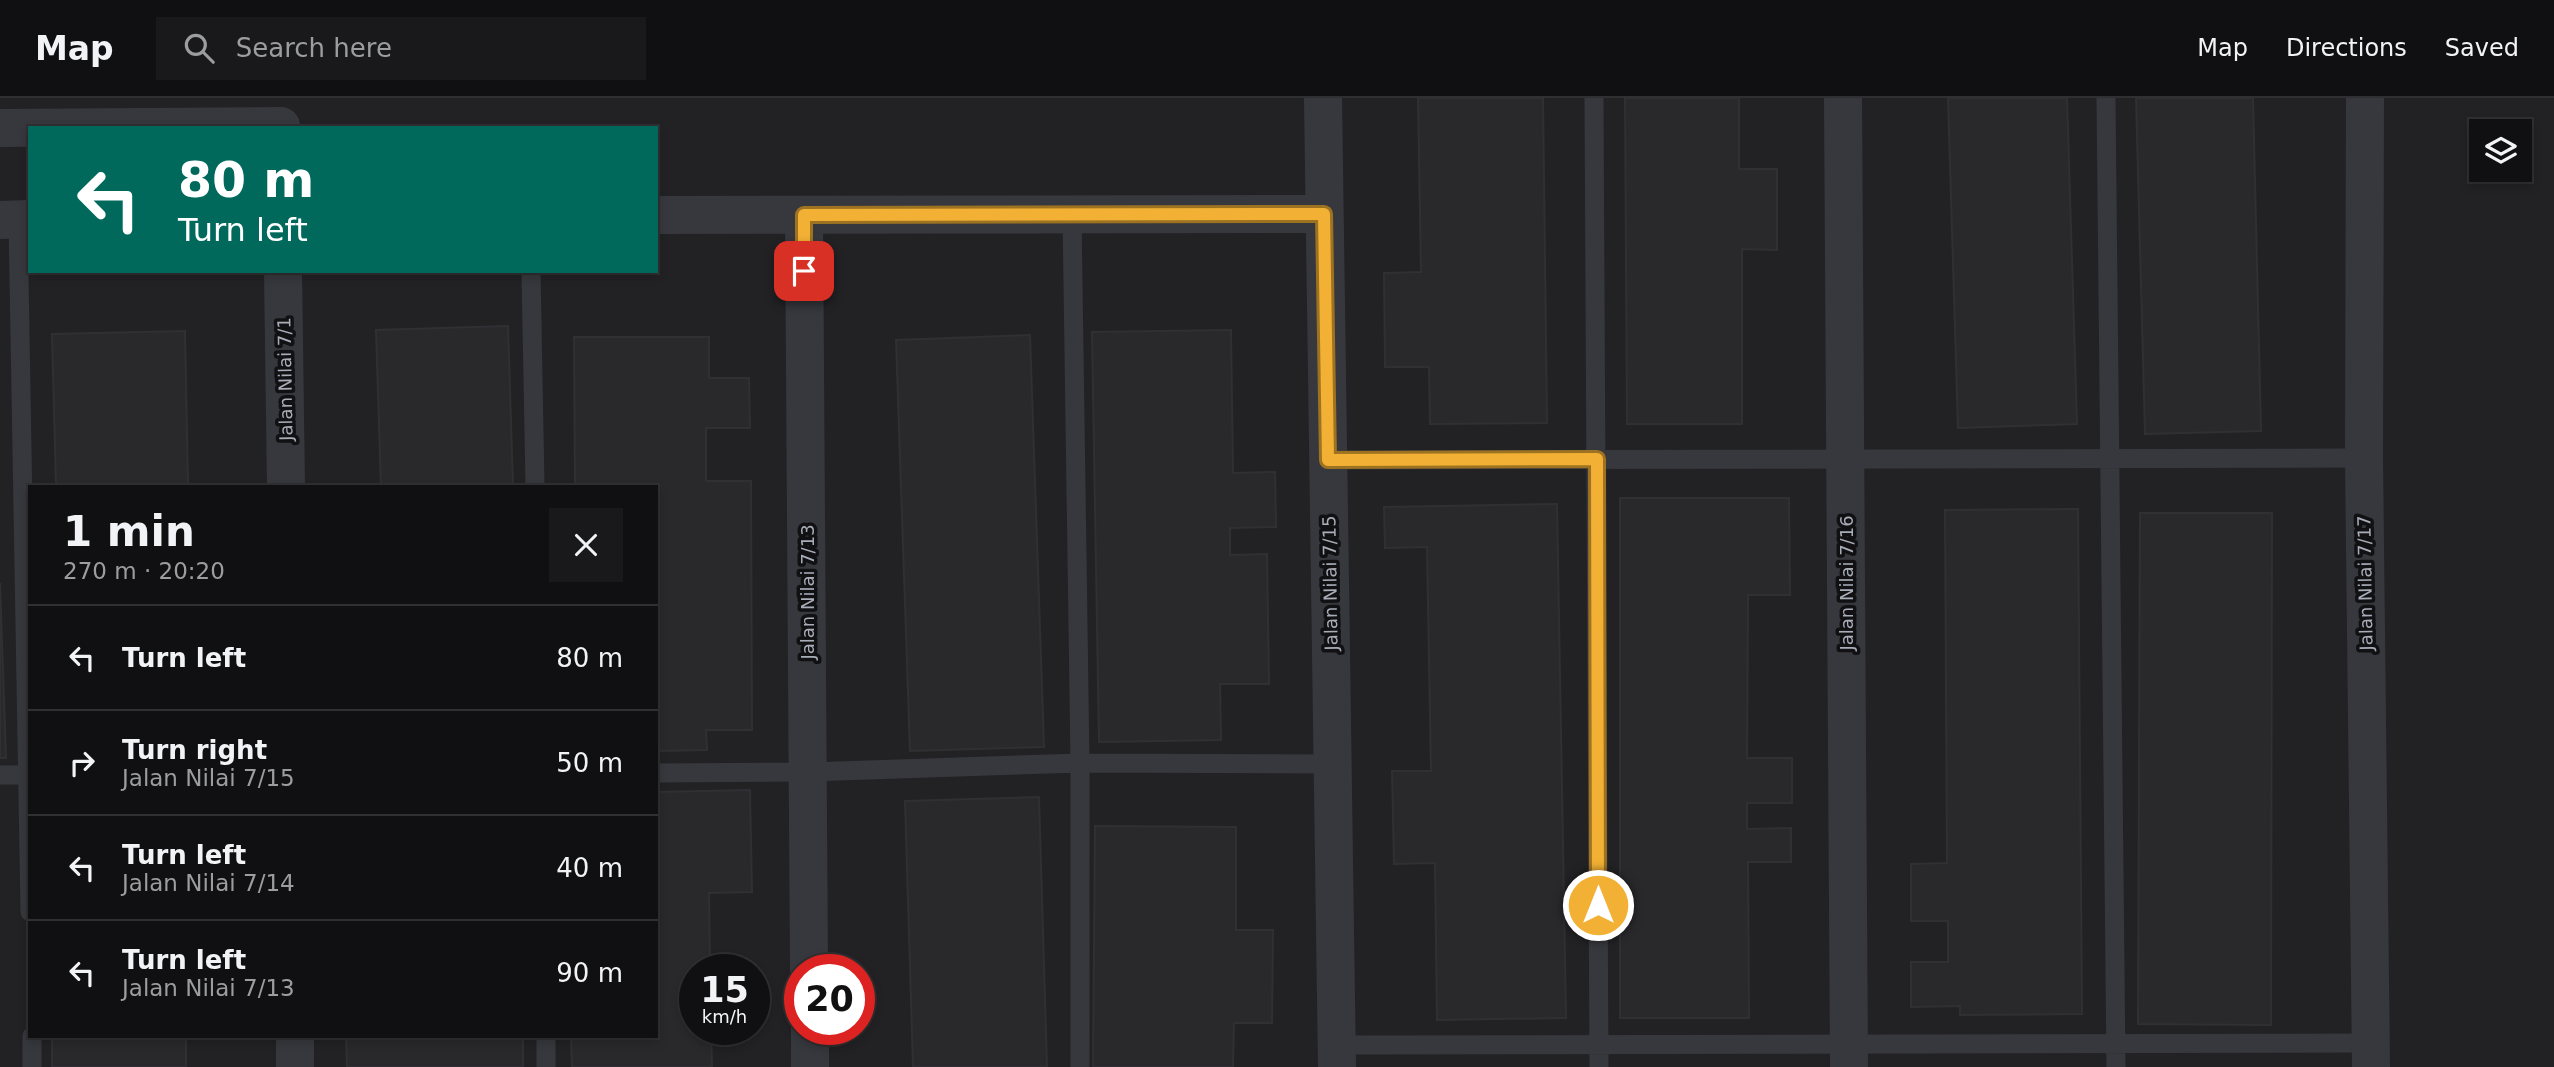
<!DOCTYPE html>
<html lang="en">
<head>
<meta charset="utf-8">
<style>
  :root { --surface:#101012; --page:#19191b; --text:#f1f3f6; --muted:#9c9d9f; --line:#303032 }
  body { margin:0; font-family:"DejaVu Sans",sans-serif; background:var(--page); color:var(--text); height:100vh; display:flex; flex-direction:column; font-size:26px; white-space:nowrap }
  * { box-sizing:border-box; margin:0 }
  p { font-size:23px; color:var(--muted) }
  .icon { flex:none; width:38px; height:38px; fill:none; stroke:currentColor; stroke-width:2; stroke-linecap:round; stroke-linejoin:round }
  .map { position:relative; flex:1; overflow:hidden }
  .drawer { position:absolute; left:28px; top:387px; width:630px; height:553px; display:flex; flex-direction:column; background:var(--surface); border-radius:0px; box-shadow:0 4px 10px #0003,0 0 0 2px var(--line) }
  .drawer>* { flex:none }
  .top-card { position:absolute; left:28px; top:28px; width:630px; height:147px; border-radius:0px; box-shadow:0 4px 10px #0003,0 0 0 2px var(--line); background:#00695c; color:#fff; overflow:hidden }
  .buttons { position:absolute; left:2469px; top:21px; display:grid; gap:14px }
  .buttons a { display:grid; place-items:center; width:63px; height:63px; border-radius:0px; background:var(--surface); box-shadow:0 4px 10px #0003,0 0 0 2px var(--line); font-size:35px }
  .speed { position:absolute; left:679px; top:856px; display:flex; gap:14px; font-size:35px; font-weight:700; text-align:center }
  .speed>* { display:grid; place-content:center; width:91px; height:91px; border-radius:50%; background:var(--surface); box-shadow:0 4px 10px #0003,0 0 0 2px var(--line); line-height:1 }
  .speed small { font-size:18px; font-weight:400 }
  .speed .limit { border:10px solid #d22; background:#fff; color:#111 }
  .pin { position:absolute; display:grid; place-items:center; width:60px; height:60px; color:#fff; margin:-30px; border-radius:14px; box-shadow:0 4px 10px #0006 }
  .me { position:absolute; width:77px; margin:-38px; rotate:0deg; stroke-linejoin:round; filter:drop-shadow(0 0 5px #0008) }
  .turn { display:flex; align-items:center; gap:24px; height:147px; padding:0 35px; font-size:32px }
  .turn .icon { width:91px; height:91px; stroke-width:2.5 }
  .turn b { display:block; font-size:49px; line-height:60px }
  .round { display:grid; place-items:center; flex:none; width:74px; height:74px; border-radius:0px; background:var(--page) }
  .summary { display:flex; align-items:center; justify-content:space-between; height:119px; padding:0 35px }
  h1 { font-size:42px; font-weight:700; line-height:52px }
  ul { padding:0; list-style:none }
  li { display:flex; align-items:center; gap:21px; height:105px; padding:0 35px; border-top:2px solid var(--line) }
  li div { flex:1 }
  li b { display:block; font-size:26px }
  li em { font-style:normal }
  header { display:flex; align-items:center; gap:42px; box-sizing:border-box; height:98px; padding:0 35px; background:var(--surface); border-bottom:2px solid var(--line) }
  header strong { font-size:33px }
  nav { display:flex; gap:38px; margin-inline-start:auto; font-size:24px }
  .search { width:490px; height:63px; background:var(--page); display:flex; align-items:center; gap:18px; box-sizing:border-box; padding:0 24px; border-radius:0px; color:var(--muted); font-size:26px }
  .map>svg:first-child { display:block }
</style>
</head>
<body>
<header>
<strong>Map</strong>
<div class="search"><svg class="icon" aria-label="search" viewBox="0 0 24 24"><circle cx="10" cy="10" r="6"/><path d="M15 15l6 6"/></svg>Search here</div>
<nav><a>Map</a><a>Directions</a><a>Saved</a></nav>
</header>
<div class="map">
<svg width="2554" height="969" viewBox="0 0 2554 969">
  <rect width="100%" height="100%" fill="#161618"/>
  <path fill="#222225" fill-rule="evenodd" d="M0,0H2554V969H0ZM30,30H656V173H30ZM2482,33H2520V72H2482ZM30,388H656V938H30ZM695,872H754V931H695ZM800,872H859V931H800Z"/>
  <path fill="#29292c" stroke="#303034" stroke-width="2" d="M1418,0H1543L1547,325L1430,326L1429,269H1385L1384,175L1421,174Z
    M1625,0H1739V71H1777V152L1742,151V326H1627Z
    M1948,0H2067L2077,326L1958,330Z
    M2136,0H2253L2261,333L2145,336Z
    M508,228L513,388H381L376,232Z
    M1231,232L1233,375L1275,374L1276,429L1230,430V457L1267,456L1269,586H1220L1221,642L1099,644L1092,234Z
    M185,233L188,388H56L52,236Z
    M1030,237L1044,649L910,653L896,242Z
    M574,239H709V280H749L750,330H706V383H751L752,632H706L707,652L656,653V388H575Z
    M1620,400H1789L1790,497H1748L1747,660H1792V705H1747V731L1791,730V764H1748L1749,920H1620Z
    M1557,406L1566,920L1437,922L1435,765L1394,766L1392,673H1431L1427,449L1385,450L1384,409Z
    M2078,411L2082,916L1960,917V908L1911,909V864H1948V823H1911V766L1947,765L1945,412Z
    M2140,415H2272L2271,927L2138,926Z
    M0,485L6,660H0Z
    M750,692L752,794L709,795L710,872H695V931H711L712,969H572L571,938H656V694Z
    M1039,699L1047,969H913L905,703Z
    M1095,728L1236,729V832H1273L1272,925H1234L1233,969H1093Z
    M52,938H186V969H52Z
    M346,938H523V969H347Z"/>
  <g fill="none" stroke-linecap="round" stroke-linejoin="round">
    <path stroke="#37383d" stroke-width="19" d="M1594,0L1599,969
      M2106,0L2116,969
      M1072,116L1080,665V969
      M18,121L30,814
      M531,173L535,388
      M1328,362L2364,360
      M656,675L808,674L1080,665L1332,666
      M0,677H30
      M32,938V969
      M546,938V969
      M1336,947L2370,945"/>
    <path stroke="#37383d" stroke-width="38" d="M1323,0L1337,969
      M1843,0L1849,969
      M2365,0L2364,360L2371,969
      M0,30L281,28
      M656,117L1324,116
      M804,117L809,872
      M0,122L30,121
      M283,173L286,388
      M810,931V969
      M295,938V969"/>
  </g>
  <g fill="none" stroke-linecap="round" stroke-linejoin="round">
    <defs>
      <path id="route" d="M804,173V117L1324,116L1328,362L1597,361L1598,807"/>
    </defs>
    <use href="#route" stroke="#9d7322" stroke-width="18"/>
    <use href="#route" stroke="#f2b134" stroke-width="12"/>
  </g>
  <g text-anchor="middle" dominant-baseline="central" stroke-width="7" stroke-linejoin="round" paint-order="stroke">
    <g font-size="18" fill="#a8adb8" stroke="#111113">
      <text transform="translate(285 281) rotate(-91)">Jalan Nilai 7/1</text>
      <text transform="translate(1330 485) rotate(-91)">Jalan Nilai 7/15</text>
      <text transform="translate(1846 485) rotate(-90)">Jalan Nilai 7/16</text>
      <text transform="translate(2365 485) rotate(-91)">Jalan Nilai 7/17</text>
      <text transform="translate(807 494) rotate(-90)">Jalan Nilai 7/13</text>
    </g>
  </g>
</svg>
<div class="buttons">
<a><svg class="icon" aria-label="layers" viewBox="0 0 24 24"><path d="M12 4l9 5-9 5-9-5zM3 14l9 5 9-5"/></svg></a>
</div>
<div class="speed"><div>15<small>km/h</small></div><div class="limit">20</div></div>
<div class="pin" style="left:804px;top:173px;background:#d93025"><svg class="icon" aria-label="arrive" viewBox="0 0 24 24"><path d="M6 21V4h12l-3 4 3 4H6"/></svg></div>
<svg class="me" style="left:1598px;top:807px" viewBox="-20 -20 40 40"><circle r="17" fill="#f2b134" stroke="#fff" stroke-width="3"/><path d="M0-11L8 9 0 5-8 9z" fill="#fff"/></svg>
<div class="top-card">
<div class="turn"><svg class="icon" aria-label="left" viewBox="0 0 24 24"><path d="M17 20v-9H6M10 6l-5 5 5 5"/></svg><div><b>80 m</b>Turn left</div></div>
</div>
<section class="drawer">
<div class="summary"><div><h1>1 min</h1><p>270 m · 20:20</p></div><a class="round"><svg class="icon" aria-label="close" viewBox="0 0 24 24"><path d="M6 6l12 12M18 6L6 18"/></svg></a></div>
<ul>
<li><svg class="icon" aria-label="left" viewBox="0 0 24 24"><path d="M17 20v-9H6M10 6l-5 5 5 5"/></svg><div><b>Turn left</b></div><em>80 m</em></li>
<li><svg class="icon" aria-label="right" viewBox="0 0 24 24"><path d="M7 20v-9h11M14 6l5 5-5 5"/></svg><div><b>Turn right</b><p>Jalan Nilai 7/15</p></div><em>50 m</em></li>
<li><svg class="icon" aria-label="left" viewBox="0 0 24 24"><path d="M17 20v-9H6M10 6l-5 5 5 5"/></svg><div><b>Turn left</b><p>Jalan Nilai 7/14</p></div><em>40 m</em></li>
<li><svg class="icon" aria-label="left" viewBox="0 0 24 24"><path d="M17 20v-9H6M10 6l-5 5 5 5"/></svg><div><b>Turn left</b><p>Jalan Nilai 7/13</p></div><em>90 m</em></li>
</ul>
</section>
</div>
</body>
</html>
